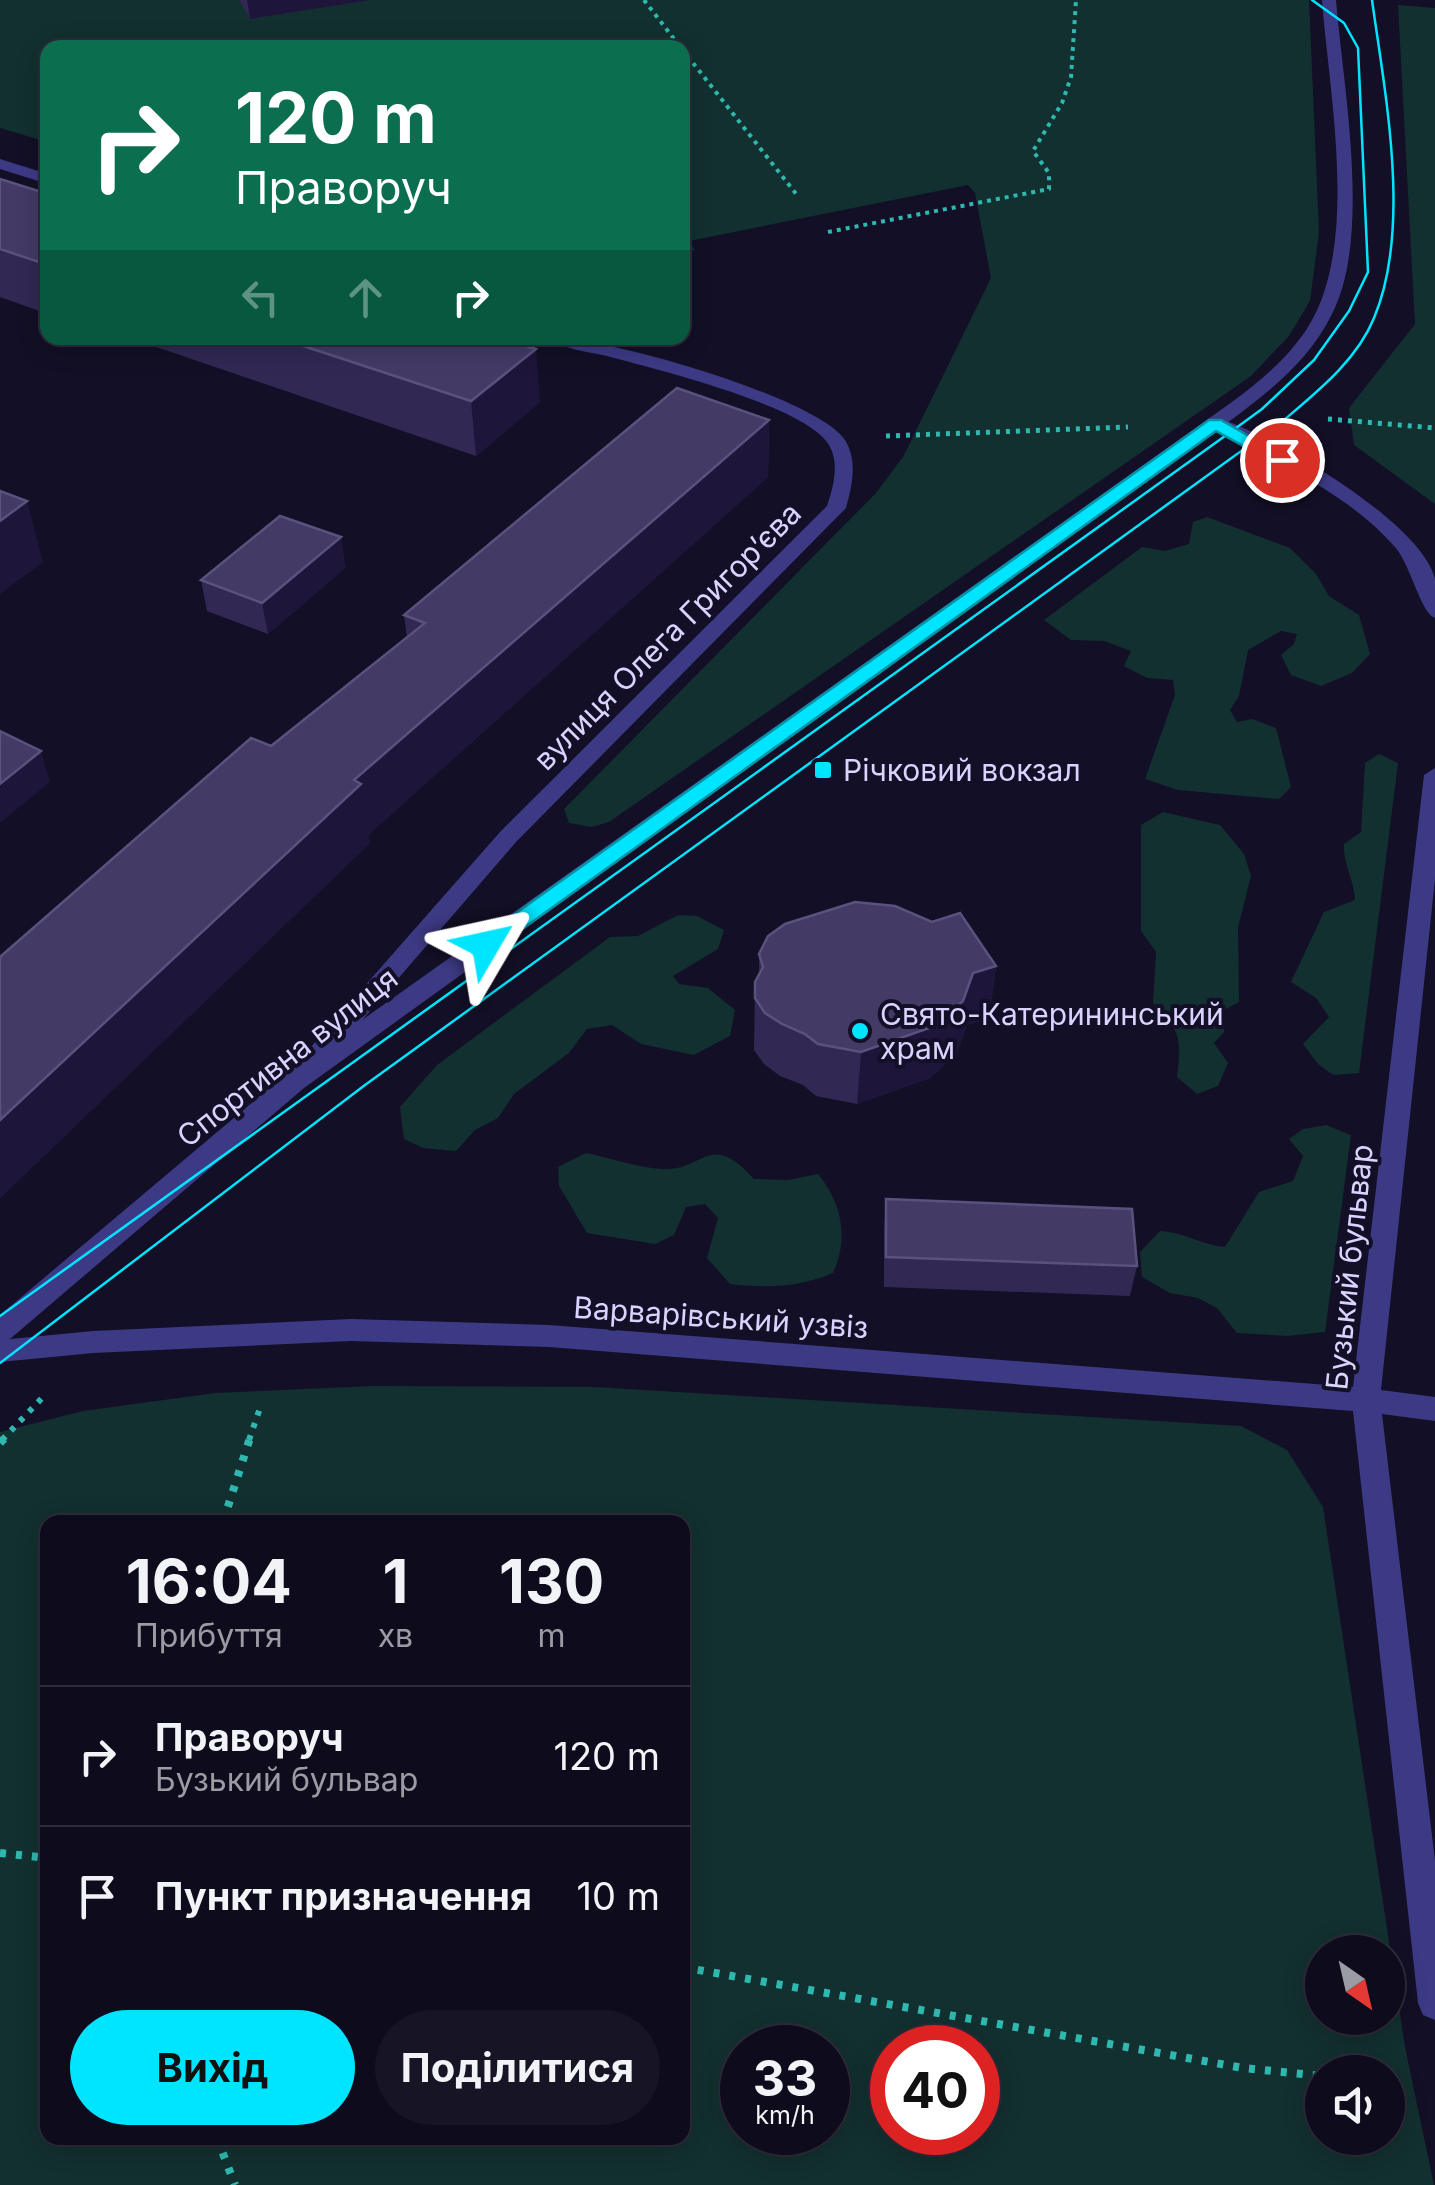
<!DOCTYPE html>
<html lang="uk">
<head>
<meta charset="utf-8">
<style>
  :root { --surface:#0e0b1c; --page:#171425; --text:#f1f3f6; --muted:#9b9ba3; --line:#2e2b3b; --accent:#00e5ff }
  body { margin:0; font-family:Inter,sans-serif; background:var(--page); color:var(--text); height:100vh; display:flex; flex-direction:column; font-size:38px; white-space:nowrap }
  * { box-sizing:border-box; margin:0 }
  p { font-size:32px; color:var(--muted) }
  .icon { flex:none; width:55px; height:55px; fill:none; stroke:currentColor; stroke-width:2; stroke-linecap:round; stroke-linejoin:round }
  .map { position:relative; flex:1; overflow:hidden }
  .drawer { position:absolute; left:40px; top:1515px; width:650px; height:630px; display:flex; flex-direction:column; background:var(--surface); border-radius:20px; box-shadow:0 5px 25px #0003,0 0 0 2px var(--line) }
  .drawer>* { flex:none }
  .hud { position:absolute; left:40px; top:40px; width:650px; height:305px; border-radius:20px; box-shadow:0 5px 25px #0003,0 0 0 2px var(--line); background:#0b6e4f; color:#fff; overflow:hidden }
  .needle { width:65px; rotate:146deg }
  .buttons { position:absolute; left:1305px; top:1935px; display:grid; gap:20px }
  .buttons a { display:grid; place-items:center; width:100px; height:100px; border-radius:50%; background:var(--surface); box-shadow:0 5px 25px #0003,0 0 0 2px var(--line); font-size:50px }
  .speed { position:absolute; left:720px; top:2025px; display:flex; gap:20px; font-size:50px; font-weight:700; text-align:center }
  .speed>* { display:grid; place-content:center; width:130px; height:130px; border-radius:50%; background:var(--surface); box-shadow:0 5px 25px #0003,0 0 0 2px var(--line); line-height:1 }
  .speed small { font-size:25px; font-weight:400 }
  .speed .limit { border:15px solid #d22; background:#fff; color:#111 }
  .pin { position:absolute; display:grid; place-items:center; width:85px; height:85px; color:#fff; margin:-42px; border:5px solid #fff; border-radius:50%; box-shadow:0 2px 10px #0007 }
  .me { position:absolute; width:110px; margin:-55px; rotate:54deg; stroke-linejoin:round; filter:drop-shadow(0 0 8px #0008) }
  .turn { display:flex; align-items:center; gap:35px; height:210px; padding:0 30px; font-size:45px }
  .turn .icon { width:130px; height:130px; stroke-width:2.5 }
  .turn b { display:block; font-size:70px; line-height:85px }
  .lanes { display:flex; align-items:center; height:95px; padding:0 30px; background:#0003; justify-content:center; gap:50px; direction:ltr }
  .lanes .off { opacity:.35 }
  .eta { display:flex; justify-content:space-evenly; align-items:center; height:170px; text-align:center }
  .eta b { font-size:60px; font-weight:700; line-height:70px }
  .primary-button { display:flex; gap:20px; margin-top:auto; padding:20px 30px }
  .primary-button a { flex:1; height:115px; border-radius:60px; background:var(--accent); color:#111; font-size:40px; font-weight:700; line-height:115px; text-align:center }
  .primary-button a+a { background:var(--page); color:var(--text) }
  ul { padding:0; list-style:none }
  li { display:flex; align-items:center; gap:30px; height:140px; padding:0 30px; border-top:2px solid var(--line) }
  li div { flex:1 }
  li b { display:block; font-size:38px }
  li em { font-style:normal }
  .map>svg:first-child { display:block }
</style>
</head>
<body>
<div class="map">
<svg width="1435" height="2185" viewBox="0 0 1435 2185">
  <rect width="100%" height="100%" fill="#130f26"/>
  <path fill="#12302f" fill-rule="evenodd" d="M0,0H1309L1319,232L1310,301L1289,336L1251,376L609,822L592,827L569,823L564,809L876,493L903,457L991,278L975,193L968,185L689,241L695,250L683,253L682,48H48L47,142L0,128Z
    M1398,5L1435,8V504L1354,445L1349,408L1415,324Z
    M1207,517L1290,548L1316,574L1329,596L1359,615L1370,654L1352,673L1321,686L1291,675L1281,655L1294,644L1297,634L1281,631L1248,650L1239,696L1230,710L1237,722L1252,719L1276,728L1291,787L1279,799L1178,790L1145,779L1175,695L1173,680L1147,678L1124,666L1131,651L1104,641L1071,640L1044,620L1142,547L1165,551L1189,544L1193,522Z
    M1379,754L1398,763L1359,1073L1333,1075L1318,1064L1303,1044L1329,1017L1316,998L1291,982L1324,912L1355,900C1354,878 1343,866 1344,844L1361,832L1365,763Z
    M1163,812L1220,825L1244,854L1251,876L1238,928L1239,1002L1224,1010V1032L1214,1043L1228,1063L1218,1086L1197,1094L1177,1077C1182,1038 1180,1030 1153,1003L1156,952L1141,931V825Z
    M678,915L697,916L724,930L718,949L673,976L679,984L708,988L735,1010L730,1036L694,1055L641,1044L612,1025L587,1029L569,1053L514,1094L498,1118L475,1130L456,1151L423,1148L404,1139L400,1107L437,1065L610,937L638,936Z
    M1326,1125L1351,1135L1325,1332L1287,1336L1237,1333L1217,1308L1198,1298L1170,1293L1142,1277L1140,1252L1160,1231C1185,1232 1201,1245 1225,1247L1259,1192L1293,1181L1303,1156L1289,1139L1303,1129Z
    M586,1153C611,1158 638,1168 663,1169C704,1171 709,1129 754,1179L788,1180L818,1174C842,1203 849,1238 833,1273C798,1288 767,1288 730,1284L707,1258L718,1218L705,1204L686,1207L674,1235L655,1244L587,1233L559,1186L558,1167Z
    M372,1386L595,1387L1241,1426L1287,1450L1323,1507L1405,2047L1434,2185H0V1432L83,1411L215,1393ZM48,1522H682V2138H48ZM1322,1952H1388V2018H1322ZM742,2048H828V2132H742ZM892,2048H978V2132H892ZM1322,2072H1388V2138H1322Z"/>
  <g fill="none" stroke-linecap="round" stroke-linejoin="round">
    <path stroke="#2fb8b0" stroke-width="4" stroke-dasharray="4 5" stroke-linecap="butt" d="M644,0L681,48
      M682,49L797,195
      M828,232L1049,189V173L1033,151L1062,103L1071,77L1076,0"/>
    <path stroke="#2fb8b0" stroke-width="5" stroke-dasharray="4 6" stroke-linecap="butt" d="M1328,419L1435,428
      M886,436L1128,427"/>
    <path stroke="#2fb8b0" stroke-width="6" stroke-dasharray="5 8" stroke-linecap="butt" d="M2,1440L43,1397
      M249,1440L260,1408"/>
    <path stroke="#2fb8b0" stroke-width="8" stroke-dasharray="6 10" stroke-linecap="butt" d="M0,1443L5,1438
      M223,1522L250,1438
      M0,1853L48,1858
      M682,1967L1243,2068L1322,2076
      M217,2138L235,2185"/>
    <path fill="#3d3a85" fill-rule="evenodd" d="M0,159L48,174V184L0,169Z
      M548,338C601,335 816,397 845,440C858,461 852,486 846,508L516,842L314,1076H296L293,1070L296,1064L500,832L827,506C833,488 840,464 829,445C805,405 654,369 607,356C589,352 562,349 548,338Z
      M1215,417C1269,433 1422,522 1435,579C1435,591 1435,606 1435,618C1421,614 1410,563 1395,547C1346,491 1273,461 1208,427V419Z
      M1435,768V879L1381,1390L1435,1397V1421L1382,1414L1435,1861V2020L1423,2015L1418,2003L1353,1411L549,1347L351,1341L93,1353L0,1362V1340L93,1331L351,1319L549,1325L1353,1387L1424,775Z"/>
    <path fill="#3d3a85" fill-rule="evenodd" d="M1322,0H1336C1343,87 1372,236 1332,314C1311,357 1275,387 1238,415L304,1088L10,1339L0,1342V1315L286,1074L1225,407C1256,385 1287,360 1308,327C1360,244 1329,94 1322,0Z"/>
    <path stroke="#00e5ff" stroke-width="2.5" d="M0,1316L1225,436L1262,409L1314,360L1349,311L1368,272L1358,48L1344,23L1312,0
      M0,1363L365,1085L1284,420C1318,391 1357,360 1374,318C1412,228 1385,94 1372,0"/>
  </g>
  <path fill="#312854" d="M239,0H371L250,19Z
    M0,179L48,194V314L0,297Z
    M130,338H501L540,402L476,456Z
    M769,420L768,477L368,835L370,843L0,1198V957L271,746L407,638L404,615Z
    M341,537L345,568L268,634L207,611L201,580Z
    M759,954L996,966L989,1018L967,1025L957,1053L930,1078L857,1104L816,1096L803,1085L780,1076L764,1064L754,1050L755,982L759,975Z
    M886,1199L1137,1266L1130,1296L884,1287V1230Z"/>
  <path fill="#1d163a" d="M247,0H371L250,19Z
    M536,349L540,402L476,456L471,401Z
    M769,420L768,477L368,835L370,843L0,1198V1120L354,780Z
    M27,501L43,562L0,594V521Z
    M341,537L345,568L268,634L262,603Z
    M41,751L50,782L0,823V784Z
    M996,966L989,1018L967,1025L957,1053L930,1078L857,1104L861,1052L973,973Z"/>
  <path fill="#433a66" stroke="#5a527e" stroke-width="2.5" d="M0,179L48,194V265L0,249Z
    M279,338H501L536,349L471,401Z
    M677,388L769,420L354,780L361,784L0,1120V957L251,738L271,746L425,623L404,615Z
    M0,491L27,501L0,521Z
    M280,516L341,537L262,603L201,580Z
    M0,731L41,751L0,784Z
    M855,902L895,906L932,922L960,913L996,966L973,973L963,1001L935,1026L861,1052L818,1044L805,1034L782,1024L765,1013L755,998V982L763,967L759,954L768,936L785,924Z
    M886,1199L1132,1209L1137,1266L886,1257Z"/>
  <path fill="#00e5ff" stroke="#0095a6" stroke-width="2.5" d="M1209,420H1221L1290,460L1276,464L1216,431L493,950H478L475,945L478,940Z"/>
  <g fill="#00e5ff" stroke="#130f26" stroke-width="4">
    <rect x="813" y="760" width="20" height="20" rx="5"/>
    <circle cx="860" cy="1031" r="10"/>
  </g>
  <g text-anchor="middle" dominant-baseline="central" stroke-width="8" stroke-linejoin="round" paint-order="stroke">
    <g font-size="30" fill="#d9d4ff" stroke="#130f26">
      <text transform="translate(667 636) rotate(-45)">вулиця Олега Григорʼєва</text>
      <text transform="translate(287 1057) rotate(-38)">Спортивна вулиця</text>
      <text transform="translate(1349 1267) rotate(-84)">Бузький бульвар</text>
      <text transform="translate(721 1317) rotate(4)">Варварівський узвіз</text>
    </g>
    <g font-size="30" fill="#d9d4ff" stroke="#130f26" text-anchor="start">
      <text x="843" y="770">Річковий вокзал</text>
      <text x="880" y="1014">Свято-Катерининський<tspan x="880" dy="34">храм</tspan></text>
    </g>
  </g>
</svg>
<div class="buttons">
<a><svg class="needle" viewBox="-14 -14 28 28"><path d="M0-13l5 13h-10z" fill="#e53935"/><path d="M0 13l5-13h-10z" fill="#9b9ba3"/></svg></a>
<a><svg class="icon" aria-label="sound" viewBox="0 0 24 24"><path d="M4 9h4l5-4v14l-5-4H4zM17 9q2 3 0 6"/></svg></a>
</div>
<div class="speed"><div>33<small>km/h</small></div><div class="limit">40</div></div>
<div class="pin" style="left:1282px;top:460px;background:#d93025"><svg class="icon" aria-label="arrive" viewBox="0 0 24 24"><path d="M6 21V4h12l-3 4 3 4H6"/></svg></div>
<svg class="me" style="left:486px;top:945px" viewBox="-20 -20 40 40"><path d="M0-17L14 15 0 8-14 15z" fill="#00e5ff" stroke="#fff" stroke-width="4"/></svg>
<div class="hud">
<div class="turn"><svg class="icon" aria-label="right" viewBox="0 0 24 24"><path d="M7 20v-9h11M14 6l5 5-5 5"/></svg><div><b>120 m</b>Праворуч</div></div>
<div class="lanes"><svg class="icon off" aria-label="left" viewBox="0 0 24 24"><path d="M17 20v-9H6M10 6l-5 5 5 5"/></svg><svg class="icon off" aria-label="ahead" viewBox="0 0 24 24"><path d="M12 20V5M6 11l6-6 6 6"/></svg><svg class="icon" aria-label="right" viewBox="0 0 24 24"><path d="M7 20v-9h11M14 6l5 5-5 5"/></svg></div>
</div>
<section class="drawer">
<div class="eta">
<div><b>16:04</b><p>Прибуття</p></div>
<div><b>1</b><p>хв</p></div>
<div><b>130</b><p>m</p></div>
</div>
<ul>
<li><svg class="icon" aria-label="right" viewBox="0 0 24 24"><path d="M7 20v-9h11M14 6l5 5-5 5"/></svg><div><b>Праворуч</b><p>Бузький бульвар</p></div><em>120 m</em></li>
<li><svg class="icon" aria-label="arrive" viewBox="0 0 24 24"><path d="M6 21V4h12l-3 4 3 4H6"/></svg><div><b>Пункт призначення</b></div><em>10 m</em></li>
</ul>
<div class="primary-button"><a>Вихід</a><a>Поділитися</a></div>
</section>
</div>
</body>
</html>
